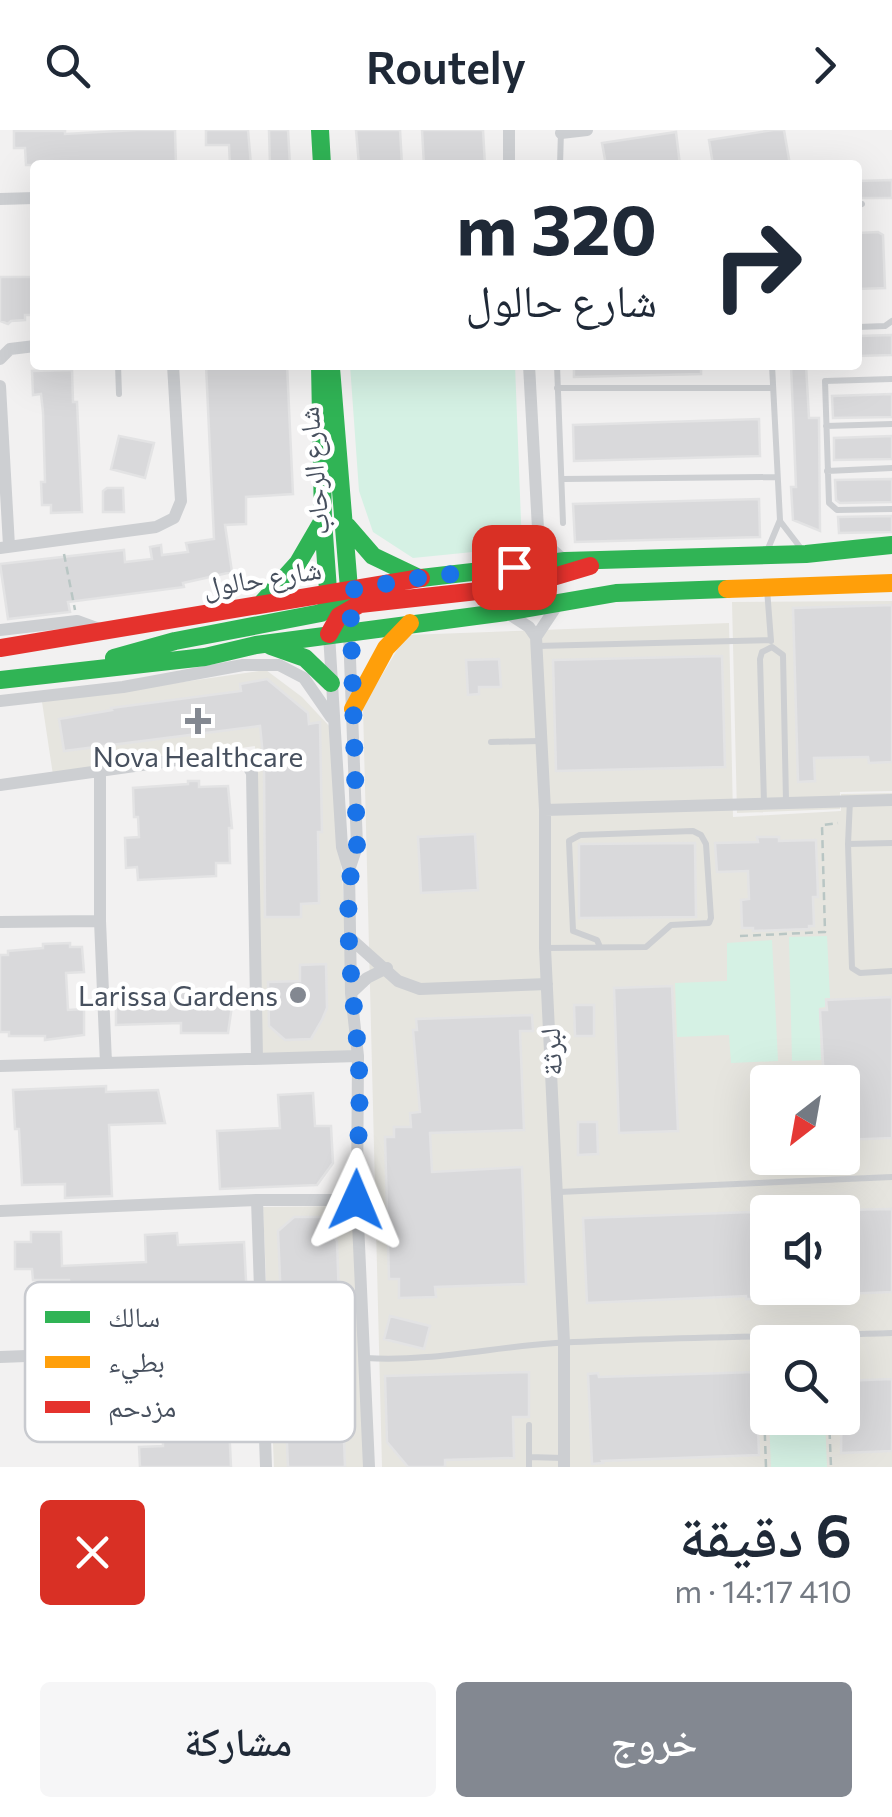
<!DOCTYPE html>
<html lang="ar">
<head>
<meta charset="utf-8">
<style>
  :root { --surface:#fff; --page:#f6f6f7; --text:#1f2937; --muted:#747a83; --accent:#838891 }
  body { margin:0; font-family:Commissioner,"Noto Naskh Arabic",sans-serif; background:var(--page); color:var(--text); direction:rtl; height:100vh; display:flex; flex-direction:column; font-size:38px; white-space:nowrap }
  * { box-sizing:border-box; margin:0 }
  p { font-size:32px; color:var(--muted) }
  .icon { flex:none; width:55px; height:55px; fill:none; stroke:currentColor; stroke-width:2; stroke-linecap:round; stroke-linejoin:round }
  .map { position:relative; height:1337px; overflow:hidden; direction:ltr }
  .details { display:flex; flex-direction:column; background:var(--surface); flex:1 }
  .details>* { flex:none }
  .banner { position:absolute; left:30px; top:30px; width:832px; height:210px; border-radius:10px; box-shadow:0 10px 40px #0002; direction:rtl; background:#fff; color:var(--text); overflow:hidden }
  .needle { width:65px; rotate:211deg }
  .buttons { position:absolute; left:750px; top:935px; display:grid; gap:20px }
  .buttons a { display:grid; place-items:center; width:110px; height:110px; border-radius:10px; background:var(--surface); box-shadow:0 10px 40px #0002; font-size:50px }
  .pin { position:absolute; display:grid; place-items:center; width:85px; height:85px; color:#fff; margin:-42px; border-radius:20px; box-shadow:0 5px 15px #0006 }
  .me { position:absolute; width:110px; margin:-55px; rotate:1deg; stroke-linejoin:round; filter:drop-shadow(0 0 8px #0008) }
  .turn { display:flex; align-items:center; gap:35px; height:210px; padding:0 40px; font-size:45px }
  .turn .icon { width:130px; height:130px; stroke-width:2.5 }
  .turn b { display:block; font-size:70px; line-height:85px }
  .round { display:grid; place-items:center; flex:none; width:105px; height:105px; border-radius:10px; background:var(--page) }
  .summary { display:flex; align-items:center; justify-content:space-between; height:170px; padding:0 40px }
  h1 { font-size:60px; font-weight:600; line-height:75px }
  .action { display:flex; gap:20px; margin-top:auto; padding:20px 40px }
  .action a { flex:1; height:115px; border-radius:10px; background:var(--accent); color:#fff; font-size:40px; font-weight:600; line-height:115px; text-align:center }
  .action a+a { background:var(--page); color:var(--text) }
  header { display:flex; justify-content:space-between; align-items:center; height:130px; padding:0 40px; background:var(--surface); font-size:45px; font-weight:600 }
  .map>svg:first-child { display:block }
</style>
</head>
<body>
<header><svg class="icon" aria-label="forward" viewBox="0 0 24 24"><path d="M9 5l7 7-7 7"/></svg>Routely<svg class="icon" aria-label="search" viewBox="0 0 24 24"><circle cx="10" cy="10" r="6"/><path d="M15 15l6 6"/></svg></header>
<div class="map">
<svg width="892" height="1337" viewBox="0 0 892 1337">
  <rect width="100%" height="100%" fill="#f2f1f1"/>
  <path fill="#e6e5df" fill-rule="evenodd" d="M892,471V661L840,662V679L737,683L732,472Z
    M729,493L733,687L841,681V664L892,663V1337H382L363,577L406,505ZM768,952H842V1028H768ZM768,1082H842V1158H768ZM768,1212H842V1288H768Z
    M266,540L302,567L332,599L354,922L261,926L255,616L53,645L42,572Z
    M361,1076L369,1337H274L263,1077Z"/>
  <path fill="#d5f1e4" d="M350,235H515L522,417L413,428L373,402L359,361Z
    M827,806L830,868H825V877L819,878L821,930L792,931L789,807Z
    M772,810L778,931L731,933L729,905L677,907L675,853L727,851V813Z
    M767,1096L768,1158H823V1164L761,1166L759,1097Z
    M769,1288H825L827,1337H771Z"/>
  <path fill="#d9d9db" stroke="#e3e3e4" stroke-width="2.5" d="M136,0H175L176,35H26L25,18H14V1H65V4Z
    M206,0H248L251,35H230L229,15H206Z
    M269,0H288L290,35H270Z
    M356,0H400L402,35H359Z
    M422,0H483L485,35H424Z
    M773,0H784L790,35H713L709,10Z
    M676,2L680,35H606L602,13Z
    M892,50V68H858V51Z
    M878,102L883,105L885,158L858,159V103Z
    M0,147H35L34,185H25V190L11,191L8,194L0,191Z
    M892,205V225L858,226V206Z
    M206,235H287L293,364L246,367V394L225,395L232,442L183,453L184,457L68,472L70,482L8,489L0,434L124,420L125,432L152,429L150,417L161,415L162,425L188,422L186,413L214,409Z
    M574,235H701V244L574,247Z
    M791,235H806L809,288H819L820,401L793,390L791,357H796Z
    M72,240L73,272H77L82,382L51,383V375H42L41,352H45L43,282L41,264L33,265L32,241Z
    M892,264V287L833,288L832,266Z
    M759,289L760,326L574,331L573,295Z
    M119,306L154,313L145,348L111,339Z
    M892,306V329L834,330V308Z
    M892,349V372L840,373L836,370L835,350Z
    M107,358H123L124,382H103V361Z
    M759,369L760,407L575,412L573,374Z
    M892,386V402L839,403L838,387Z
    M892,475V632L869,633L868,627L814,628L815,651L798,652L793,478Z
    M722,526L725,637L556,641L553,530Z
    M499,529L501,557H479V564L468,565L466,530Z
    M267,549L308,583L309,594L320,592L322,702H318L319,773L301,774V787H265L264,636L260,596L64,621L59,589L112,580L111,578L241,561L240,554Z
    M188,651H199V657L228,656L232,698H229L230,733H216V746L138,750L137,737L126,738L125,708L139,707L138,687H134L133,658L188,654Z
    M475,704L478,760L421,763L418,707Z
    M757,707H779V711L816,710L818,767H813L814,796H809V799L753,801V798H742L741,770L749,769L748,741L717,742L715,713L758,712Z
    M695,713L696,787L579,788V714Z
    M70,813V817H82L84,842L66,843L68,880L84,879V905L45,910V906H9V902H0V825H8V821L43,818V814Z
    M326,834L327,878L322,890L311,909L285,910L269,896L268,852L300,851V835Z
    M672,856L678,1001L619,1003L614,858Z
    M224,861V869H233L228,903H181V893L116,895V864Z
    M892,867V1008L842,1010V998H854L852,952H824L820,880H827L826,870Z
    M574,875H594V906H575Z
    M532,885L533,901H520L524,1000L430,1003L432,1042L522,1037L526,1154L435,1157L436,1167L399,1168V1149H389L385,1007H394V997H411L410,983L420,982L413,900H417L416,889Z
    M106,956V962L158,960L165,993L109,995L112,1066L65,1068V1054L22,1055L19,999H15L13,960Z
    M313,963L315,996H331L333,1033L317,1055L220,1059L217,1001L280,998L278,965Z
    M578,992H597L598,1024L578,1025Z
    M892,1079V1162L842,1164V1080Z
    M752,1082L756,1169H746V1166L587,1173L583,1088Z
    M294,1087H323L337,1111L339,1170L330,1171L339,1173L345,1337H288L278,1101Z
    M31,1102H61L62,1136L146,1132L145,1105L177,1103L178,1115L244,1112L248,1189L234,1204L71,1210L69,1150H33L32,1139H15V1112H31Z
    M390,1186L430,1196L424,1219L384,1209Z
    M192,1239L193,1252L251,1251L252,1282H248V1293L229,1294L231,1337H140L139,1317L163,1316V1308L200,1306L199,1285L138,1288L136,1252L103,1254L102,1241Z
    M529,1242V1287H513L514,1328L445,1330V1337H408L387,1312L385,1246Z
    M756,1242L759,1325L602,1331L603,1333L592,1334L588,1244L598,1243L599,1247Z
    M892,1249V1321L841,1323L842,1251Z"/>
  <g fill="none" stroke-linecap="round" stroke-linejoin="round">
    <path stroke="#b9c6c4" stroke-width="2.5" stroke-dasharray="8 5" stroke-linecap="butt" d="M64,424L75,480
      M740,806L825,802L822,695L838,693
      M757,1125H766
      M829,1288L831,1337
      M766,1337L764,1280H768"/>
    <path stroke="#cdcfd2" stroke-width="6" d="M560,35L561,1
      M858,75L862,74
      M858,197L885,196L892,191
      M118,235L119,264
      M557,235L563,393
      M892,249L825,251L829,373L837,380L892,379
      M557,258H772
      M826,296L892,294
      M827,341L892,338
      M563,349L776,347
      M780,391L803,421
      M767,421L780,390L772,235
      M767,459L771,511
      M537,516L771,510
      M491,612L540,611
      M764,673L760,529L762,522L772,517L783,525L786,671
      M892,713L848,714L852,838L860,843L892,841
      M848,714L850,670
      M546,818L646,817L671,795L709,793L711,788L706,714L701,705L693,701L580,705L569,711L573,801L597,810L600,817
      M559,1062L892,1047
      M366,1228C431,1232 492,1217 556,1213C668,1207 780,1207 892,1203
      M529,1295V1337
      M529,1327L563,1328"/>
    <path stroke="#cdcfd2" stroke-width="12" d="M561,3L587,0
      M509,35V0
      M0,69L35,68
      M0,229L10,219L35,216
      M529,235L538,399L549,417L565,431
      M0,256L9,416
      M0,418L156,397L174,388L181,371L173,235
      M514,437L538,399
      M558,474L536,507L545,680V818L564,1213V1337
      M506,482L529,497L536,507
      M0,500L77,491L99,499
      M329,504L342,717L349,740L351,863L358,926L357,1070L369,1337
      M0,571L123,557L243,535H279L304,548L331,587
      M100,643V791L106,933
      M0,655L227,623L243,628L252,643L257,929
      M545,680L892,670
      M349,740L357,716L349,502
      M0,792L100,791
      M351,809L398,851L420,859L547,854
      M351,863L367,848L387,838
      M0,936L358,926
      M257,1070L266,1337
      M0,1081L257,1070H357
      M0,1227L262,1217"/>
    <path stroke="#30b455" stroke-width="18" d="M320,0L322,35
      M320,235L323,390L329,474
      M331,238L350,471
      M347,396L373,426L417,447
      M421,448L565,431L806,424L892,415
      M261,474L298,433L323,390
      M271,516L305,528L331,553
      M114,528L175,511L321,483L346,464
      M0,550L205,527L256,515L506,482L616,463L727,459"/>
    <path stroke="#ff9f0a" stroke-width="18" d="M727,459L892,453
      M353,579L386,518L410,493"/>
    <path stroke="#e5322d" stroke-width="18" d="M329,504L339,486L360,474L523,456L590,436
      M0,518L421,448"/>
  </g>
  <g fill="none" stroke-linecap="round" stroke-linejoin="round">
    <path stroke="#1a73e8" stroke-width="18" stroke-dasharray="0 32.4" d="M356,1070C357,1022 362,971 358,923C354,865 339,771 357,716L350,460L418,448L514,437"/>
  </g>
  <g fill="#838891" stroke="#fff" stroke-width="4">
    <path d="M193 576h10v10h10v10h-10v10h-10v-10h-10v-10h10z"/>
    <circle cx="298" cy="865" r="10"/>
  </g>
  <g text-anchor="middle" dominant-baseline="central" stroke-width="9" stroke-linejoin="round" paint-order="stroke">
    <g font-size="28" fill="#47505e" stroke="#fff">
      <text transform="translate(313 341) rotate(-95)">شارع الرحاب</text>
      <text transform="translate(262 447) rotate(-9)">شارع حالول</text>
      <text transform="translate(550 922) rotate(-93)">لبرثة</text>
    </g>
    <g font-size="28" fill="#47505e" stroke="#fff">
      <text x="198" y="626">Nova Healthcare</text>
      <text x="278" y="865" text-anchor="end">Larissa Gardens</text>
    </g>
  </g>
  <rect x="25" y="1152" width="330" height="160" rx="15" fill="#fff" stroke="#c8cacf" stroke-width="2.5"/>
  <rect x="45" y="1181" width="45" height="12" fill="#30b455"/>
  <rect x="45" y="1226" width="45" height="12" fill="#ff9f0a"/>
  <rect x="45" y="1271" width="45" height="12" fill="#e5322d"/>
  <g font-size="28" fill="#47505e">
    <text x="108" y="1197">سالك</text>
    <text x="108" y="1242">بطيء</text>
    <text x="108" y="1287">مزدحم</text>
  </g>
</svg>
<div class="buttons">
<a><svg class="needle" viewBox="-14 -14 28 28"><path d="M0-13l5 13h-10z" fill="#e53935"/><path d="M0 13l5-13h-10z" fill="#747a83"/></svg></a>
<a><svg class="icon" aria-label="sound" viewBox="0 0 24 24"><path d="M4 9h4l5-4v14l-5-4H4zM17 9q2 3 0 6"/></svg></a>
<a><svg class="icon" aria-label="search" viewBox="0 0 24 24"><circle cx="10" cy="10" r="6"/><path d="M15 15l6 6"/></svg></a>
</div>
<div class="pin" style="left:514px;top:437px;background:#d93025"><svg class="icon" aria-label="arrive" viewBox="0 0 24 24"><path d="M6 21V4h12l-3 4 3 4H6"/></svg></div>
<svg class="me" style="left:356px;top:1070px" viewBox="-20 -20 40 40"><path d="M0-17L14 15 0 8-14 15z" fill="#1a73e8" stroke="#fff" stroke-width="4"/></svg>
<div class="banner">
<div class="turn"><svg class="icon" aria-label="right" viewBox="0 0 24 24"><path d="M7 20v-9h11M14 6l5 5-5 5"/></svg><div><b>320 m</b>شارع حالول</div></div>
</div>
</div>
<section class="details">
<div class="summary"><div><h1>6 دقيقة</h1><p>410 m · 14:17</p></div><a class="round" style="background:#d93025;color:#fff"><svg class="icon" aria-label="close" viewBox="0 0 24 24"><path d="M6 6l12 12M18 6L6 18"/></svg></a></div>
<div class="action"><a>خروج</a><a>مشاركة</a></div>
</section>
</body>
</html>
